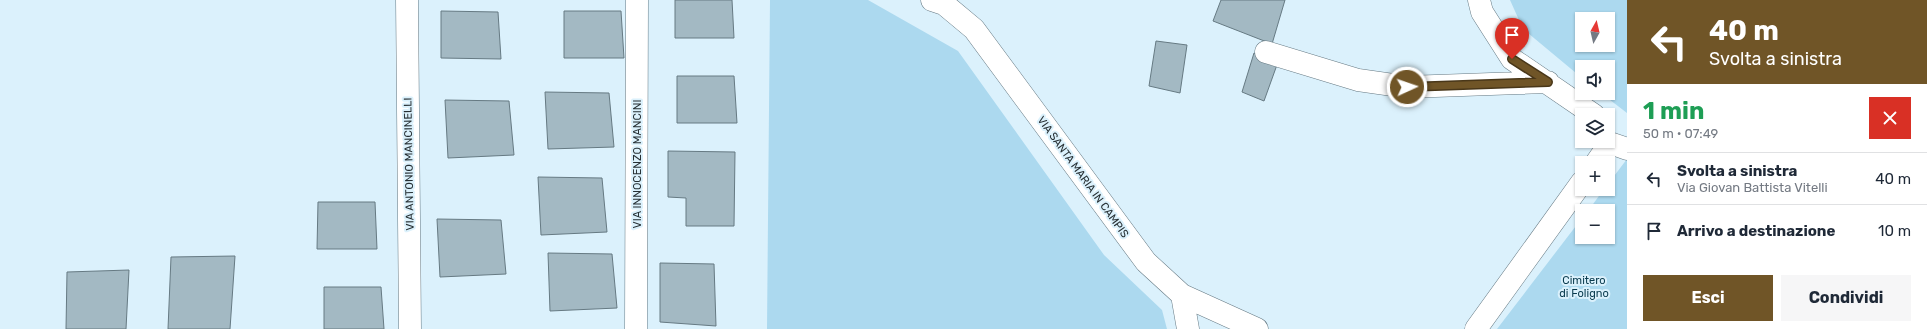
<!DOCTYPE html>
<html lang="it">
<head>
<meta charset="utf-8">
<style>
  :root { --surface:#fff; --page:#f6f6f7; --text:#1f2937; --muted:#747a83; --line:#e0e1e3; --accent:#705527 }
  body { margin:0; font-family:Rubik,sans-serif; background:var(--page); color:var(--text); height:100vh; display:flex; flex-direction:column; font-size:15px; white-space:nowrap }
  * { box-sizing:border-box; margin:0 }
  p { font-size:13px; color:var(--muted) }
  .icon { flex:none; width:22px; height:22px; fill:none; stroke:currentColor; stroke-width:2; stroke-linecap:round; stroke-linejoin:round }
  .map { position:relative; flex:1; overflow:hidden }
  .details { display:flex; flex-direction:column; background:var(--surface); width:300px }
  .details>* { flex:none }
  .top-card { background:#705527; color:#fff; overflow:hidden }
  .needle { width:26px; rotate:8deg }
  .tools { position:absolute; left:1575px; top:12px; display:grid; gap:8px }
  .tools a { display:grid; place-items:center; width:40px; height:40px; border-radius:0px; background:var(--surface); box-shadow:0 1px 3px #0004; font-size:20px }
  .pin { position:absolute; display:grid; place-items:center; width:34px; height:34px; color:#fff; margin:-41px -17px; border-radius:50% 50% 50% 0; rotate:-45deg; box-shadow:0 0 4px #0007 }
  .pin .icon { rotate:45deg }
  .me { position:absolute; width:44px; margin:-22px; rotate:87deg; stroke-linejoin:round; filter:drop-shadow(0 0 3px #0008) }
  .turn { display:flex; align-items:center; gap:14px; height:84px; padding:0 16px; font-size:18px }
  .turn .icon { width:52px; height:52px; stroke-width:2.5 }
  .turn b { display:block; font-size:28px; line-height:34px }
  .round { display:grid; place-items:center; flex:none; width:42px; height:42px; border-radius:0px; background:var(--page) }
  .overview { display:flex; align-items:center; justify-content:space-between; height:68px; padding:0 16px }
  h1 { font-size:24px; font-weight:700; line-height:30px; color:#1e9e55 }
  .button { display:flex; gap:8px; margin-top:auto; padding:8px 16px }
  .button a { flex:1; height:46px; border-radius:0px; background:var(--accent); color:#fff; font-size:16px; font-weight:700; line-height:46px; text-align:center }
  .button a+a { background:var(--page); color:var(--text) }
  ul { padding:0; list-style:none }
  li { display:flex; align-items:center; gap:12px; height:52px; padding:0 16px; border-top:1px solid var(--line) }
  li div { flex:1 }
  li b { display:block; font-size:15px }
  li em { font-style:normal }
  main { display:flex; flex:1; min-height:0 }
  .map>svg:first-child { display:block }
</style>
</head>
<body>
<main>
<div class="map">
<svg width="1627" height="329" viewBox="0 0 1627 329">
  <rect width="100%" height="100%" fill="#dbf1fc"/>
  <path fill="#acd9ef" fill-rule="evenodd" d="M770,0H868L958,51L1104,255L1162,310L1167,329H767Z
    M1510,0H1627V113L1601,93H1608V67H1582V78L1523,29ZM1582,19H1608V45H1582Z
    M1627,159V329H1497L1582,218V237H1608V211H1588L1604,189H1608V184Z"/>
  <path fill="#a3b9c3" stroke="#667a83" d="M675,0H732L734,38H675Z
    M1221,0H1285L1272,44L1213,21Z
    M441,11L498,12L501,59L441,58Z
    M564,11H621L624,58H564Z
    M1156,41L1187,45L1180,93L1149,86Z
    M1254,53L1278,62L1264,101L1242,92Z
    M677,76H734L737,123H677Z
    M545,92L609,93L614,147L548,149Z
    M445,100L509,101L514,155L448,158Z
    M668,151L735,152L734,226H686V198L668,197Z
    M538,177L602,178L607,232L541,235Z
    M318,202H375L377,249H317Z
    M437,219L501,220L506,274L440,277Z
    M548,253L612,254L617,308L550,311Z
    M235,256L230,329H168L171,257Z
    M660,263L714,264L716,326L660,322Z
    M129,270L126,329H66L67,272Z
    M324,287H381L384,329H324Z"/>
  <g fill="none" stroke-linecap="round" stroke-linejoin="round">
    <defs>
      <path id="minor" d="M407,0L410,329
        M932,0L944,4L974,29L1146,262L1182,295L1257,329
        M1479,0L1482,12L1512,59L1594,115
        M1266,52L1358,80L1407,87L1548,82
        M1596,163L1610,143L1627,149
        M1182,295L1188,329
        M636,329L637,0
        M1476,329L1582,182"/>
    </defs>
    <use href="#minor" stroke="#657983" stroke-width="23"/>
    <use href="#minor" stroke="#fff" stroke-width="22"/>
  </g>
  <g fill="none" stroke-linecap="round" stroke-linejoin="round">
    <defs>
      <path id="route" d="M1407,87L1548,82L1512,59"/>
    </defs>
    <use href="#route" stroke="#493719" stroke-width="10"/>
    <use href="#route" stroke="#705527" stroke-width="7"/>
  </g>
  <g text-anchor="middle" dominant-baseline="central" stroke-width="4" stroke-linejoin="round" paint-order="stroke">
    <g font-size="11" fill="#262f33" stroke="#dbf1fc">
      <text transform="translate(409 164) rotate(-91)">VIA ANTONIO MANCINELLI</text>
      <text transform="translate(637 164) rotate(-90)">VIA INNOCENZO MANCINI</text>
      <text transform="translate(1083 177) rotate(54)">VIA SANTA MARIA IN CAMPIS</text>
    </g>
    <g font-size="11" fill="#093a4d" stroke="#dbf1fc">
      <text x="1584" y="280">Cimitero<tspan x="1584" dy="13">di Foligno</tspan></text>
    </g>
  </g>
</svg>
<div class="tools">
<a><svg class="needle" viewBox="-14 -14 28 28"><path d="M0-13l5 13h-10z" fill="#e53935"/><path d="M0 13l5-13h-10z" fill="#747a83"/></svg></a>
<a><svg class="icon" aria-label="sound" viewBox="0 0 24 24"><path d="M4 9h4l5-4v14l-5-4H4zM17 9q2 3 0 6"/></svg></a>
<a><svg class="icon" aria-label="layers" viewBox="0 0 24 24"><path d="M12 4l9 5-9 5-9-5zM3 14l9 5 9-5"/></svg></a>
<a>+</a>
<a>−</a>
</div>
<div class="pin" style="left:1512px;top:59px;background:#d93025"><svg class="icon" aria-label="arrive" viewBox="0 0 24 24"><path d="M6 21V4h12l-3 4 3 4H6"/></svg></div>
<svg class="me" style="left:1407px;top:87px" viewBox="-20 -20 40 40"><circle r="17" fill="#705527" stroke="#fff" stroke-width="3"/><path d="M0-11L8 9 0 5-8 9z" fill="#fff"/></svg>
</div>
<section class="details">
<div class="top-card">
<div class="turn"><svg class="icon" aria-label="left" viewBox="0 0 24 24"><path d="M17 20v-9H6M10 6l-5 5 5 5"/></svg><div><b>40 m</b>Svolta a sinistra</div></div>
</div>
<div class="overview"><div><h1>1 min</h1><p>50 m · 07:49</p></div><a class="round" style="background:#d93025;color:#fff"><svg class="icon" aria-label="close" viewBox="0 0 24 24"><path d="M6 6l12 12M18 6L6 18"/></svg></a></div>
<ul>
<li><svg class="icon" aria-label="left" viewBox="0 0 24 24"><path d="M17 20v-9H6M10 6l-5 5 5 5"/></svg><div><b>Svolta a sinistra</b><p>Via Giovan Battista Vitelli</p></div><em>40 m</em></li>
<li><svg class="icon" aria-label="arrive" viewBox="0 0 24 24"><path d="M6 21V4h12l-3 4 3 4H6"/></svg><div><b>Arrivo a destinazione</b></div><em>10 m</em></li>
</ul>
<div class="button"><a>Esci</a><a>Condividi</a></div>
</section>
</main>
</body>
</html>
